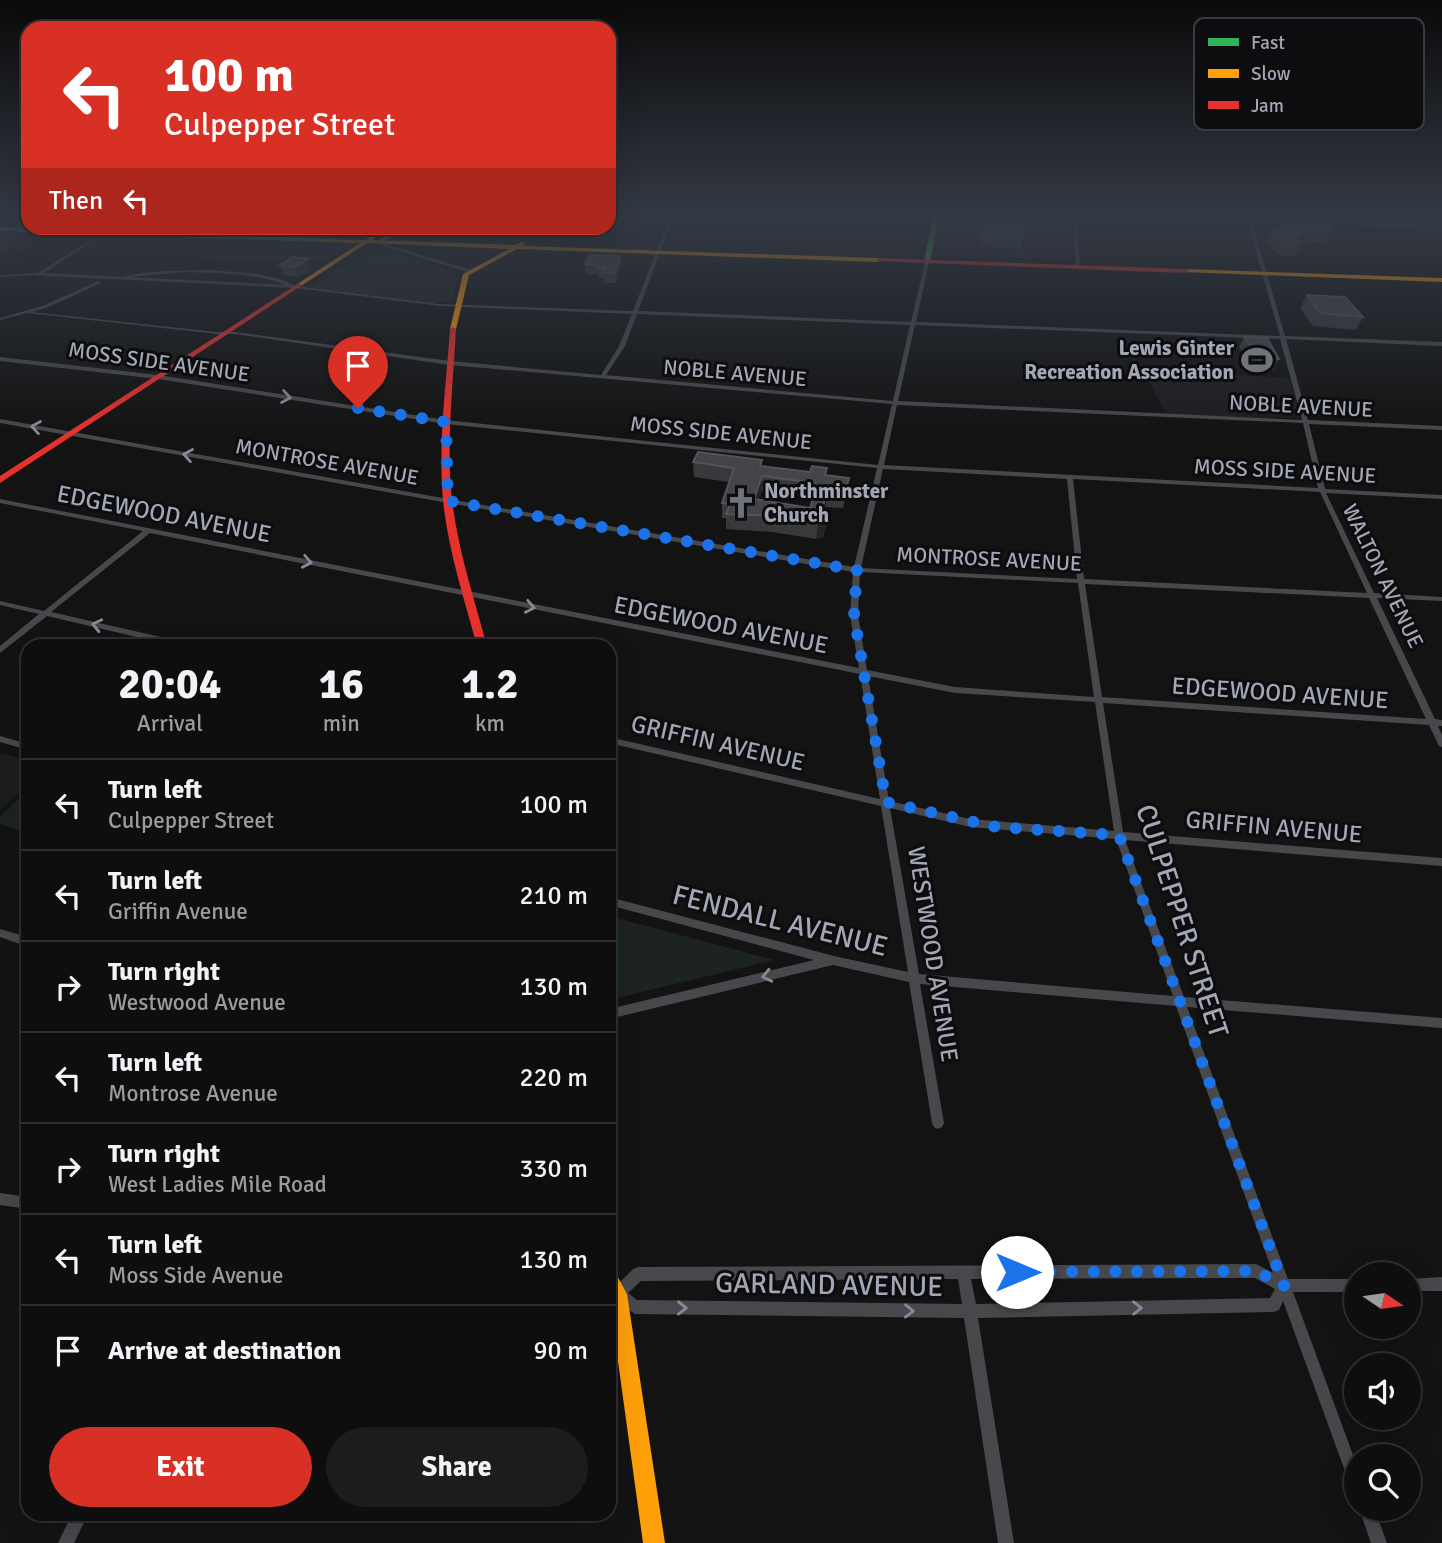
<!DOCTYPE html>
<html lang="en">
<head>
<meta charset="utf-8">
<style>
  :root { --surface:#0e0e0e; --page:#1c1c1c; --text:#f1f3f6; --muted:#9b9c9e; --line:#2e2e2e; --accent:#d93025 }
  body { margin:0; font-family:Signika,sans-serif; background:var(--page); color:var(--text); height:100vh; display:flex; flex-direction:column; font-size:26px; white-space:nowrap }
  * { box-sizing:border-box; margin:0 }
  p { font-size:23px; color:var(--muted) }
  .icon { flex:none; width:38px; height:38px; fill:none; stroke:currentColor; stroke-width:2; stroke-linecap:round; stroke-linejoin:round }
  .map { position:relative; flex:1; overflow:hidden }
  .sheet { position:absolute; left:21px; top:639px; width:595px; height:882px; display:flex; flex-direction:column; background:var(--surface); border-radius:21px; box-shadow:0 7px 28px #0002,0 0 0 2px var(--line) }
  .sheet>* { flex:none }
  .banner { position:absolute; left:21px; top:21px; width:595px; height:214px; border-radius:21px; box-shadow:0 7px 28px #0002,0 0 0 2px var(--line); background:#d93025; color:#fff; overflow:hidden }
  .needle { width:46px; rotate:103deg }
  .fabs { position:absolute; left:1344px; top:1262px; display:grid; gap:14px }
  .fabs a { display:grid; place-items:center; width:77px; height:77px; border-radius:50%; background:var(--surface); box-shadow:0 7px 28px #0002,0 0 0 2px var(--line); font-size:35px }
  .pin { position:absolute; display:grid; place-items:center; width:60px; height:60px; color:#fff; margin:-72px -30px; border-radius:50% 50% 50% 0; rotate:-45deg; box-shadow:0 0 7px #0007 }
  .pin .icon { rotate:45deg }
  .me { position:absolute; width:77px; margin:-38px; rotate:90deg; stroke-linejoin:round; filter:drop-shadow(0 0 5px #0008) }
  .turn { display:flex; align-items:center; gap:24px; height:147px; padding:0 28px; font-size:32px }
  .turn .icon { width:91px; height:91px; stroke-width:2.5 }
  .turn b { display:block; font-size:49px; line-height:60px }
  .then { display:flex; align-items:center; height:66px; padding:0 28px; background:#0003; gap:14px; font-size:26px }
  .eta { display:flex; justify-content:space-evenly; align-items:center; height:119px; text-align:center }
  .eta b { font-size:42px; font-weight:700; line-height:49px }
  .primary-button { display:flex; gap:14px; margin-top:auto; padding:14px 28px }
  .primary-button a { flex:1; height:80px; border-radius:42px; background:var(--accent); color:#fff; font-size:28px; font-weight:700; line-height:80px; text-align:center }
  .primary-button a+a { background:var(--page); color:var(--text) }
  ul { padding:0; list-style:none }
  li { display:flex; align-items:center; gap:21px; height:91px; padding:0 28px; border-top:2px solid var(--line) }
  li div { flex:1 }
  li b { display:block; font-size:26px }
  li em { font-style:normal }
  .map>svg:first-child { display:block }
</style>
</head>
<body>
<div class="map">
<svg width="1442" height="1543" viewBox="0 0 1442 1543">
  <rect width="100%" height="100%" fill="#131313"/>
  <path fill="#1d1d1f" d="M0,216H28V228H382L326,261L0,250Z
    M941,216H1071L1074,260L932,256Z
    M1143,370L1290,378L1300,418L1167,416Z
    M0,753L28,760V784L0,811Z"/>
  <path fill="#1d231e" d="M378,247L453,270L458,278L452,302L429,303L308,287Z
    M28,790V821L19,830L0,824V816Z
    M609,916L774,960L609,1000Z"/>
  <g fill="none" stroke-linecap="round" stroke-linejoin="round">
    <path fill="#47484c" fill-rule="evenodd" d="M670,216H674L638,311L911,322L925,262L927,261L929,262L916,322L1280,336L1248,223L1081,216L1247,220L1246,216H1250L1251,220L1293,223L1291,224L1252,223L1285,336L1442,342V346L1286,339L1308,420L1442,426V430L1309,424L1325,489L1442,495V499L1326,493L1374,593L1442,597V601L1377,598L1435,719L1442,720V726H1438L1442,735V747L1439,746L1429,725L1103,703L1123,832L1442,858V866L1125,840L1184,997L1442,1018V1028L1187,1007L1288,1279H1356V1292H1293L1356,1463V1489L1351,1487L1349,1482L1283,1301L1279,1310L1274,1312L978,1318L1014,1543H998L964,1318L635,1314L616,1301H609V1287H615L633,1269L638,1267L1256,1264L1273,1273L1176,1006L920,984L944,1123L942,1127L938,1129L934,1127L932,1123L909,982L833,965L609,1019V1009L814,960L609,905V897L834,956L908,972L881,806L609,743V737L880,799L860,674L150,533L51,612L187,643L191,646H175L47,616L0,653V646L39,614L0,605V601L44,611L143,531L0,503V499L859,668L850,615L853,572L448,503L0,423V419L448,499L854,567L877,468L446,424L158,379L0,361V357L158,375L446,420L878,465L892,404L450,365L235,334H217L27,313L0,320V318L42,306L99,281L101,282V283L46,308L32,312L217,332H235L450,361L601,375L619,346L632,314L440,306L296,288L31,275L0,277V275L38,273L108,228H112L44,273L121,277L141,273L163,271L210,270L258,274L280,279L296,286L440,304L633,311ZM186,272C220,273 255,273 286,285L129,277ZM637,314L910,325L893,401L606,375L625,346ZM915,325L1280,339L1302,420L898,401ZM897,405L1303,423L1318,488L884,465ZM883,469L1067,479L1077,579L861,568ZM1073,479L1320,492L1367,593L1084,579ZM860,572L1078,583L1094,697L955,687L867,670L858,615ZM1085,584L1369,598L1426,719L1102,697ZM868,676L955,693L1095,702L1114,831L970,819L889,801ZM890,808L970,827L1116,839L1173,996L919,974ZM1255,1278L1275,1289L1270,1298L976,1304L971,1279ZM958,1279L962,1304L637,1300L628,1293L641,1281Z
      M1072,216H1076L1080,263L1073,268L1071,267L1076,263Z
      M28,219V222L12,231L9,230Z
      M1314,222L1442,226V228L1315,224Z
      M378,242L471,270V271L467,272L377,244Z
      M0,736L28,744V750L0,742Z
      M0,929L28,937V947L0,937Z
      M0,1193L28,1197V1209L0,1205Z
      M1442,1277V1291H1409V1279Z
      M1359,1508H1374L1387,1543H1371Z
      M72,1514H88L74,1543H58Z"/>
    <path fill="#30b455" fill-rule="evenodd" d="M933,216H939L930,262L927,264L924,262Z
      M0,227L320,238L323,240L320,242L0,231Z
      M399,228H405L384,241L379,240Z"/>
    <path fill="#ff9f0a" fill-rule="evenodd" d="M384,228H390L372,240L515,245L522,242L525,244L524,246L878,258L881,260L878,262L517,249L469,275L456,329L453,331L450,329L463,274L509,249L367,243L301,286L296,285L360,243L320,242L318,239L365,240Z
      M1186,269L1442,278V282L1184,272Z
      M609,1269L615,1272L627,1294L665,1543H643L609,1296Z"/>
    <path fill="#e5322d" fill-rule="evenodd" d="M878,258L1186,269L1189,271L1186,273L876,261Z
      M299,283L302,285L301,286L0,483V476Z
      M453,327L456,329C453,386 446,443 452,500C458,550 474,598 487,646H477C464,598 448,550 443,500C438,443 446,386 450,329Z"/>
  </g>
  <path fill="#39393b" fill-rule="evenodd" d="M1033,216H1051L1050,219L1033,218Z
    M1282,217L1332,230L1326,242H1307L1300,245L1295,256L1278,255L1267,242L1272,230H1276Z
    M985,223L1024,236L1021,249L980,246Z
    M620,256L621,265L616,283H604V278H599L598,274H586L585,264Z
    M280,265L312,269L299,277L284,275Z
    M1307,295L1363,317L1356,330L1313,326L1300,308Z
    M1244,337L1279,359L1273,370L1253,367L1239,347Z
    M693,462L762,466L827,476L847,493L843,508L826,507L825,510L826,526L823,537L816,539L772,532L726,529V518H722V503L729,482L694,477ZM762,491L811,498L810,508L758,499Z"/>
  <path fill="#252526" d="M1313,229L1307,242L1300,245V243L1295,237Z
    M620,256L621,265L616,283L615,273Z
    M309,259L312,269L299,277L296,267Z
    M762,476V491L753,514L754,499Z
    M849,478L847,493L843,508L845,493Z
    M827,491L826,507L821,523L827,511L826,526L823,537L816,539L818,524Z"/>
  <path fill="#444548" stroke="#535459" stroke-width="2" fill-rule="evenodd" d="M1282,217L1320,219L1332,230L1313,229L1295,237L1300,243L1284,242L1272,230L1293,229Z
    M985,223L1019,224L1025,227L1024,236L983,233Z
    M590,255L620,256L615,273H603L605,268H598V264H585Z
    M293,257L309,259L296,267L280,265Z
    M1307,295L1345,297L1363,317L1320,313Z
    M1244,337L1267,338L1279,359L1258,357Z
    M698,452L762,460L760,466L810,472L812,466L827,468L825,475L849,478L845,493L827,491L822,510L827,511L824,522L818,524L773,516L726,514L730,504L722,503L734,468L693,462ZM762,476L815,483L812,491H816L810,508L754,499Z"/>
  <defs><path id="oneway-chevron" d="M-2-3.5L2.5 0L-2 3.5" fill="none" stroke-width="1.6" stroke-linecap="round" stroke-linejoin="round" transform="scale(1.75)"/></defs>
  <g stroke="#878a96">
    <use href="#oneway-chevron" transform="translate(286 397) rotate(9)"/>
    <use href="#oneway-chevron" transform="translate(36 427) rotate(-170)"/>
    <use href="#oneway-chevron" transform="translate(188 455) rotate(-170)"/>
    <use href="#oneway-chevron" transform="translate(307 562) rotate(11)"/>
    <use href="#oneway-chevron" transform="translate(530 607) rotate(11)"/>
    <use href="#oneway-chevron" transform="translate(97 625) rotate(-167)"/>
    <use href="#oneway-chevron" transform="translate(767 976) rotate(167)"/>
    <use href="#oneway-chevron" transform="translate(682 1308) rotate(1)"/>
    <use href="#oneway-chevron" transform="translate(1137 1308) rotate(-1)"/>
    <use href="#oneway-chevron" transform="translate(909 1311) rotate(1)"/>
  </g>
  <linearGradient id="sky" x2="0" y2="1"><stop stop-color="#0a0a0a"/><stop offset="0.5" stop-color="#333944"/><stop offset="1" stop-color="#333944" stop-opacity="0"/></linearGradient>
  <rect width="1442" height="432" fill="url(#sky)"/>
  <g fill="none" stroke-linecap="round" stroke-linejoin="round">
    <path stroke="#1a73e8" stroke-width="12" stroke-dasharray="0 21.6" d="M358,408L446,422L448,501L857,570L854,615L886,802L996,827L1119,835L1284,1286L1256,1271L1017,1272"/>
  </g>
  <defs>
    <symbol id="stadium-bare" viewBox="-9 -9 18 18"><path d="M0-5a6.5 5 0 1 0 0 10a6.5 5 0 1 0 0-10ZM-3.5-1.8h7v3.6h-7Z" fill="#71737c" stroke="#0d0d0f" stroke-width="2.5" paint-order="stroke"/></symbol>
    <symbol id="church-bare" viewBox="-9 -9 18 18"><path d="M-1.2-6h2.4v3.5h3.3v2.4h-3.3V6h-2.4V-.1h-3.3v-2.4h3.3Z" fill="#71737c" stroke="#0d0d0f" stroke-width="2.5" paint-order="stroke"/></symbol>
  </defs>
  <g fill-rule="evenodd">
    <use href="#stadium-bare" x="1235" y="338" width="44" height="44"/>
    <use href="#church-bare" x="719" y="481" width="44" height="44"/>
  </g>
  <g text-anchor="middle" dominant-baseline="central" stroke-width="6" stroke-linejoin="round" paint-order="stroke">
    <g font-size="21" font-weight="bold" fill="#a3a6b5" stroke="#0d0d0f" text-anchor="end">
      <text x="1234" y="348">Lewis Ginter<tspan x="1234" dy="24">Recreation Association</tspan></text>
      <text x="764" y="491" text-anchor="start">Northminster<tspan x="764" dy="24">Church</tspan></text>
    </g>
    <g font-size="21" fill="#a3a6b5" stroke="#0d0d0f">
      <text transform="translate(159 362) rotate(8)">MOSS SIDE AVENUE</text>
      <text transform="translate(735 373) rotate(5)">NOBLE AVENUE</text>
      <text transform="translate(1301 406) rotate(3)">NOBLE AVENUE</text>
      <text transform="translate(721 433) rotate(6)">MOSS SIDE AVENUE</text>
      <text transform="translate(327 462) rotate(10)">MONTROSE AVENUE</text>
      <text transform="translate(1285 471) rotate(3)">MOSS SIDE AVENUE</text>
      <text transform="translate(989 559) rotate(3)">MONTROSE AVENUE</text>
      <text transform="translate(1383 576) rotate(64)">WALTON AVENUE</text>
    </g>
    <g font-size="24" fill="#a3a6b5" stroke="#0d0d0f">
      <text transform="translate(164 514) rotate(11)">EDGEWOOD AVENUE</text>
      <text transform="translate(721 625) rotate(11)">EDGEWOOD AVENUE</text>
      <text transform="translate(1280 693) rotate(4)">EDGEWOOD AVENUE</text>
      <text transform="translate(718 743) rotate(13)">GRIFFIN AVENUE</text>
      <text transform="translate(1274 827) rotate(5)">GRIFFIN AVENUE</text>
      <text transform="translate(933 954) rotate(81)">WESTWOOD AVENUE</text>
    </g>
    <g font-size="28" fill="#a3a6b5" stroke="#0d0d0f">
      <text transform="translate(780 921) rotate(14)">FENDALL AVENUE</text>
      <text transform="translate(1182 921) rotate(72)">CULPEPPER STREET</text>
      <text transform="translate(829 1285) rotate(1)">GARLAND AVENUE</text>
    </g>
  </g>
  <rect x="1194" y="18" width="230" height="112" rx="10" fill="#0d0d0f" stroke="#3a3b41" stroke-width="2"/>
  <rect x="1208" y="38" width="31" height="8" fill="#30b455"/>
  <rect x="1208" y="69" width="31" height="9" fill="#ff9f0a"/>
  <rect x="1208" y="101" width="31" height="8" fill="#e5322d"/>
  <g font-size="19" fill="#a3a6b5">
    <text x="1251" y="49">Fast</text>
    <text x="1251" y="80">Slow</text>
    <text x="1251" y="112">Jam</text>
  </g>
</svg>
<div class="fabs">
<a><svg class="needle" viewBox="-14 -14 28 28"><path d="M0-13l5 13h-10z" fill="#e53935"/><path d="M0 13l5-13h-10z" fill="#9b9c9e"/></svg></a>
<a><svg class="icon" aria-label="sound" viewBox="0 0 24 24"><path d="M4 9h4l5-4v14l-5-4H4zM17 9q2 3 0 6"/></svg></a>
<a><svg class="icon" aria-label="search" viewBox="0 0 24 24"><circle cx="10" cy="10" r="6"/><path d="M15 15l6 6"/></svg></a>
</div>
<div class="pin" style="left:358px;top:408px;background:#d93025"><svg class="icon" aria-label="arrive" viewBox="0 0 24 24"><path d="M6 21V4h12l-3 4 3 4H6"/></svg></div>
<svg class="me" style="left:1017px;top:1272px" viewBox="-20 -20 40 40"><circle r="19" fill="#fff"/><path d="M0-13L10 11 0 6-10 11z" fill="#1a73e8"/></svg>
<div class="banner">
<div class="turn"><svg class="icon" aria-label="left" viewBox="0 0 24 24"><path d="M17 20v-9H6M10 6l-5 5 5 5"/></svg><div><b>100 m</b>Culpepper Street</div></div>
<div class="then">Then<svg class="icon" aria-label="left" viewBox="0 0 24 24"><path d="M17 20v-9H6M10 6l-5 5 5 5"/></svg></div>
</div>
<section class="sheet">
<div class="eta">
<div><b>20:04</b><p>Arrival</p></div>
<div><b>16</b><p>min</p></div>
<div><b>1.2</b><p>km</p></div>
</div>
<ul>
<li><svg class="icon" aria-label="left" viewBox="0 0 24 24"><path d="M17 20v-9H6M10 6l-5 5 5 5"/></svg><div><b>Turn left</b><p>Culpepper Street</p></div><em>100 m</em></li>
<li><svg class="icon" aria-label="left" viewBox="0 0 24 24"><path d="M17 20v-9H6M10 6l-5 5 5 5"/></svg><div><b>Turn left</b><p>Griffin Avenue</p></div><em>210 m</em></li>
<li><svg class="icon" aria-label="right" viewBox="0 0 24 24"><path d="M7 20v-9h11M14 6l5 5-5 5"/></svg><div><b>Turn right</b><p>Westwood Avenue</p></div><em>130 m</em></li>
<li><svg class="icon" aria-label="left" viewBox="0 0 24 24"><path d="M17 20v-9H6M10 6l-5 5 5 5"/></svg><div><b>Turn left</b><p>Montrose Avenue</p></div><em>220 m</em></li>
<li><svg class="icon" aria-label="right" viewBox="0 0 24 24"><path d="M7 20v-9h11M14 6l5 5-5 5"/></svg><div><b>Turn right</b><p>West Ladies Mile Road</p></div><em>330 m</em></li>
<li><svg class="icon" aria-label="left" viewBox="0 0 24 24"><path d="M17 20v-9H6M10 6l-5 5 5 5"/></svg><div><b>Turn left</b><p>Moss Side Avenue</p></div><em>130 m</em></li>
<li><svg class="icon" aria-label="arrive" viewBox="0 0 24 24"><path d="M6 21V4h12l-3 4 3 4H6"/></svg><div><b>Arrive at destination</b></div><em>90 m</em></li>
</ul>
<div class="primary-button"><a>Exit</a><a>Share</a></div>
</section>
</div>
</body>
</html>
